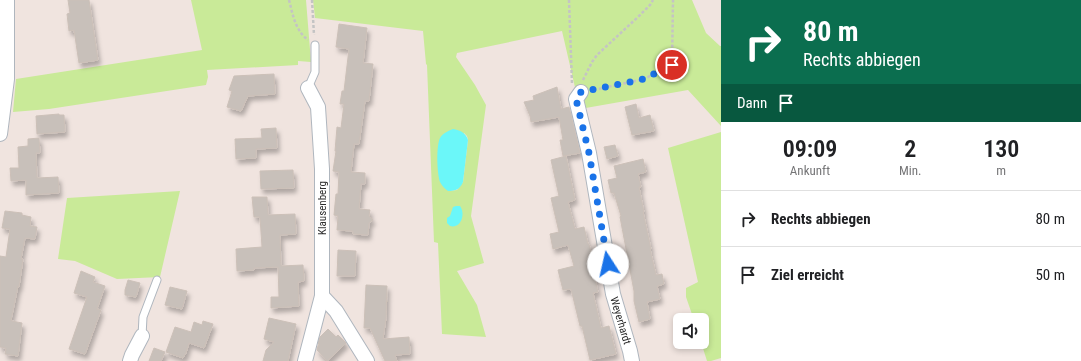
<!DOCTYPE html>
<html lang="de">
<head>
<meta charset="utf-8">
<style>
  :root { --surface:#fff; --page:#f6f6f6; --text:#202124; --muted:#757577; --line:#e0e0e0 }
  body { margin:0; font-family:"Roboto Condensed",sans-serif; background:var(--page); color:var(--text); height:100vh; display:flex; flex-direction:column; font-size:15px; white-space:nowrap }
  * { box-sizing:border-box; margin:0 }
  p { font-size:13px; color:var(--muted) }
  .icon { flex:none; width:22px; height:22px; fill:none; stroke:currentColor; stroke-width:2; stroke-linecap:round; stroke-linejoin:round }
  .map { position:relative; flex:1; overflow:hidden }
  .side { display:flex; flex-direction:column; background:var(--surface); width:360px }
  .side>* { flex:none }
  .banner { background:#0b6e4f; color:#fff; overflow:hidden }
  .tools { position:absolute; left:673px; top:313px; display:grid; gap:8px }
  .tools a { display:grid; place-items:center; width:36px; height:36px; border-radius:6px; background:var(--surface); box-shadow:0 2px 6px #0003; font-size:20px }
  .pin { position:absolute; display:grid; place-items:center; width:34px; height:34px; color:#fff; margin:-17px; border:2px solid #fff; border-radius:50%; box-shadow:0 1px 4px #0007 }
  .me { position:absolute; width:44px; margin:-22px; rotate:350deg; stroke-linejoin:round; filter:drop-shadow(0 0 3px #0008) }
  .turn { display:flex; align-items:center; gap:14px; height:84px; padding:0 16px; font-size:18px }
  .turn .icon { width:52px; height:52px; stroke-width:2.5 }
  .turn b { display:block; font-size:28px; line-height:34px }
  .then { display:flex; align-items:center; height:38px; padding:0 16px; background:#0003; gap:8px; font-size:15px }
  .eta { display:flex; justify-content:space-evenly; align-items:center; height:68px; text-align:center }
  .eta b { font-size:24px; font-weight:600; line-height:28px }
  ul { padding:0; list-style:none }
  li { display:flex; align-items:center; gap:12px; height:56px; padding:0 16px; border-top:1px solid var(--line) }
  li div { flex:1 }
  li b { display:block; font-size:15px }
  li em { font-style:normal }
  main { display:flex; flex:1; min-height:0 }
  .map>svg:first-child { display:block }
</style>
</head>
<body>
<main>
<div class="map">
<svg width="721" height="361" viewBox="0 0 721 361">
  <defs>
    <filter id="shadow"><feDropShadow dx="2.5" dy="4.5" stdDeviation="2" flood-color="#0004"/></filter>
  </defs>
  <rect width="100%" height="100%" fill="#f0e4df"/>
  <path fill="#c9ea98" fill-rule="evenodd" d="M191,0H306L311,62L298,61V65L207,70L208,77L206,85L49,109L13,112L16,79L202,50Z
    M313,0H692L706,33L720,46H721V126L688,90L580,109L562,31L457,53L456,57L475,85L486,105L471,216L484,263L457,271L477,305L486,337L442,334L438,243L434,242L427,65L426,64L423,31L315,18ZM464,133L467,136L468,140L463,182L457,190L448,191Z
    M721,132V358L711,361H707L701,342H702V320H694L686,297V288L698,282L668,148Z
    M180,191L160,277L117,279L75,261L58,259L67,198Z"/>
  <path fill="#6bf7f9" d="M453,129C460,130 466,133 468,140L463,182C460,189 456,191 448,191C445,189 442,186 440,182C437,172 436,147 440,138C443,133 448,131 453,129Z
    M456,206H460C466,214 461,229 450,226L447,223V218L450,216L453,207Z"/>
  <path fill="#c8c0ba" stroke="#ccc0b8" filter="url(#shadow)" d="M68,0H89L98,60L79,63L74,30L69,31L67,14L70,13Z
    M339,24L367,28L363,63L373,64L369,101H365L359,144H354L351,172L365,173V184H361L359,209L370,210L369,216L373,220L369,223L368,235L353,234V231L337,230L338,216L334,215L336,194H338L339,172L333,171L336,151H335L337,127L341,128L344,104H340L342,91H344L349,49L336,47Z
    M274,74L275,94L248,96L241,111L227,107L232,91L229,90L234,76Z
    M557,87L561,109L569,107L580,153L563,156L560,140H563L559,117L531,122L530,116L524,102L534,100L533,96Z
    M636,104L639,118L650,115L654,131L632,135L625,107Z
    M59,114V115H64L65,132L37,134L36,116Z
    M276,128L277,148L256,149V158L236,159L235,139L262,138L261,129Z
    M39,138L40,153H36L37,178L58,177L59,193L26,195V180L11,181L10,168H19L18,147L28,146V139Z
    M615,145L618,156L607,159L604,147Z
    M566,156L575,200L568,202L575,229L584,227L588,244H589L592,256H590L598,292L593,293L601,328L609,326L616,354L590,360L582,326H580L571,289L563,290L558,270L574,266L568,245L553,249L550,234L559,232L551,198L559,196L551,160Z
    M643,159L646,172L638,174L641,187H639L644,212H643L651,249H650L656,275L662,274L664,284L657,286L660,299L647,302L650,319L639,322L634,301V291L620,217L621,216L614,193H611L608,180L617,178L614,166Z
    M293,170L294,188L261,189L260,171Z
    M252,197H267L268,215L295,214L296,234L280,235L281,266L303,265L304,281L298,282L299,306L271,308V297H279L278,267L254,268V270L237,271L236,249L262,247L260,217H254Z
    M5,211L22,213V215L31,217L30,226L37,227L35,239L25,238L21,259H23L19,287L18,286L11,320L12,321L22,323L18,356L5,354L6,348L0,347V256L6,257L10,229L2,228Z
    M338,250L356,251L355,276H337Z
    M81,271L95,277L93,282L105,286L97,309L101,310L85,354L69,349L87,297L74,293Z
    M128,280L140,283L136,297L125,295V290Z
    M366,285L387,286L386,318L383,339L409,337L410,354L395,355L397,361H385L370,328H364Z
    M170,287L187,291L182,309L165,305Z
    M269,318L296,324L288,361H263L266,350L274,342L264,339Z
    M203,321L213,324L204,348L189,343L186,353L183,358L166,352L175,327L191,332L194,322L202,325Z
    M328,329L336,337L338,335L346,343L327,361L317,350L318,346L319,344L318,343L320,337Z
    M154,348L165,352L161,361H149Z"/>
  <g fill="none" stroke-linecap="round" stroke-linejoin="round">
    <defs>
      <path id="lane" d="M308,88L315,72V45
        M142,336L143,317L157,280"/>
      <g id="street">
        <path id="s1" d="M581,92L576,99L589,153L613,294L630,351L632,361"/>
        <path d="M0,134L7,79V0"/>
        <path d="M322,296L336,311L367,361"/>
        <path d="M130,361L132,355L142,336"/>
        <path d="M305,361L322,296V169L318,107L308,88"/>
      </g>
    </defs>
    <use href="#lane" stroke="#afb6be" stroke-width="9"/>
    <use href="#street" stroke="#afb6be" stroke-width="16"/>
    <path stroke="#c4c4c4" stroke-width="2.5" stroke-dasharray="3 2" stroke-linecap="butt" d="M289,0C293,15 295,30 308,40
      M312,0L314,35
      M569,0L572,84
      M583,80L592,62L597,55L639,16L650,5L653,0
      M594,90L644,79L672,65L673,0"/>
    <use href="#lane" stroke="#fff" stroke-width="7"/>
    <use href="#street" stroke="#fff" stroke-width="14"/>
  </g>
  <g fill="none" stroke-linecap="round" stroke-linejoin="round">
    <path stroke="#1a73e8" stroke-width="7" stroke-dasharray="0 12.6" d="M608,264L589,153L576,99L581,92L644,79L672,65"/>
  </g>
  <g text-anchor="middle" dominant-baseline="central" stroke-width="3" stroke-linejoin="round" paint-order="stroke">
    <g font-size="11" fill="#2d2d2d" stroke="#fff">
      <text transform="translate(322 208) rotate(-90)">Klausenberg</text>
      <text stroke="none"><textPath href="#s1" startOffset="235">Weyerhardt</textPath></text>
    </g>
  </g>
</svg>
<div class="tools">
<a><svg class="icon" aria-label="sound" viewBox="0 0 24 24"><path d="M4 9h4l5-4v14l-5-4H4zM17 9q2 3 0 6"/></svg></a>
</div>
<div class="pin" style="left:672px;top:65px;background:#d93025"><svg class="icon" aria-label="arrive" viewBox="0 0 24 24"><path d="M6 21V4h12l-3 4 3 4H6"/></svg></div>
<svg class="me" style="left:608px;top:264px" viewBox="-20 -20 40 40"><circle r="19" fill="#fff"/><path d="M0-13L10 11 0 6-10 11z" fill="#1a73e8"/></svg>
</div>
<section class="side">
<div class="banner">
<div class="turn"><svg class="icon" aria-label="right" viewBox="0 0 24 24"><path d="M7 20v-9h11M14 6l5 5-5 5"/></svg><div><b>80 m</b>Rechts abbiegen</div></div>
<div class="then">Dann<svg class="icon" aria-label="arrive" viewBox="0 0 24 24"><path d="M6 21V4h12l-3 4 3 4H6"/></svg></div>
</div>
<div class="eta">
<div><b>09:09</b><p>Ankunft</p></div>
<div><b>2</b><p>Min.</p></div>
<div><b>130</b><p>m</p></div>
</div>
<ul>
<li><svg class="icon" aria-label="right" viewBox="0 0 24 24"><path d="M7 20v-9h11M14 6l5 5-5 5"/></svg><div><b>Rechts abbiegen</b></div><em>80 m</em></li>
<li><svg class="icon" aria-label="arrive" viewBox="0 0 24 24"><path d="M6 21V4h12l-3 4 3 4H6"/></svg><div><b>Ziel erreicht</b></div><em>50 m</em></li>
</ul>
</section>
</main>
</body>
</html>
